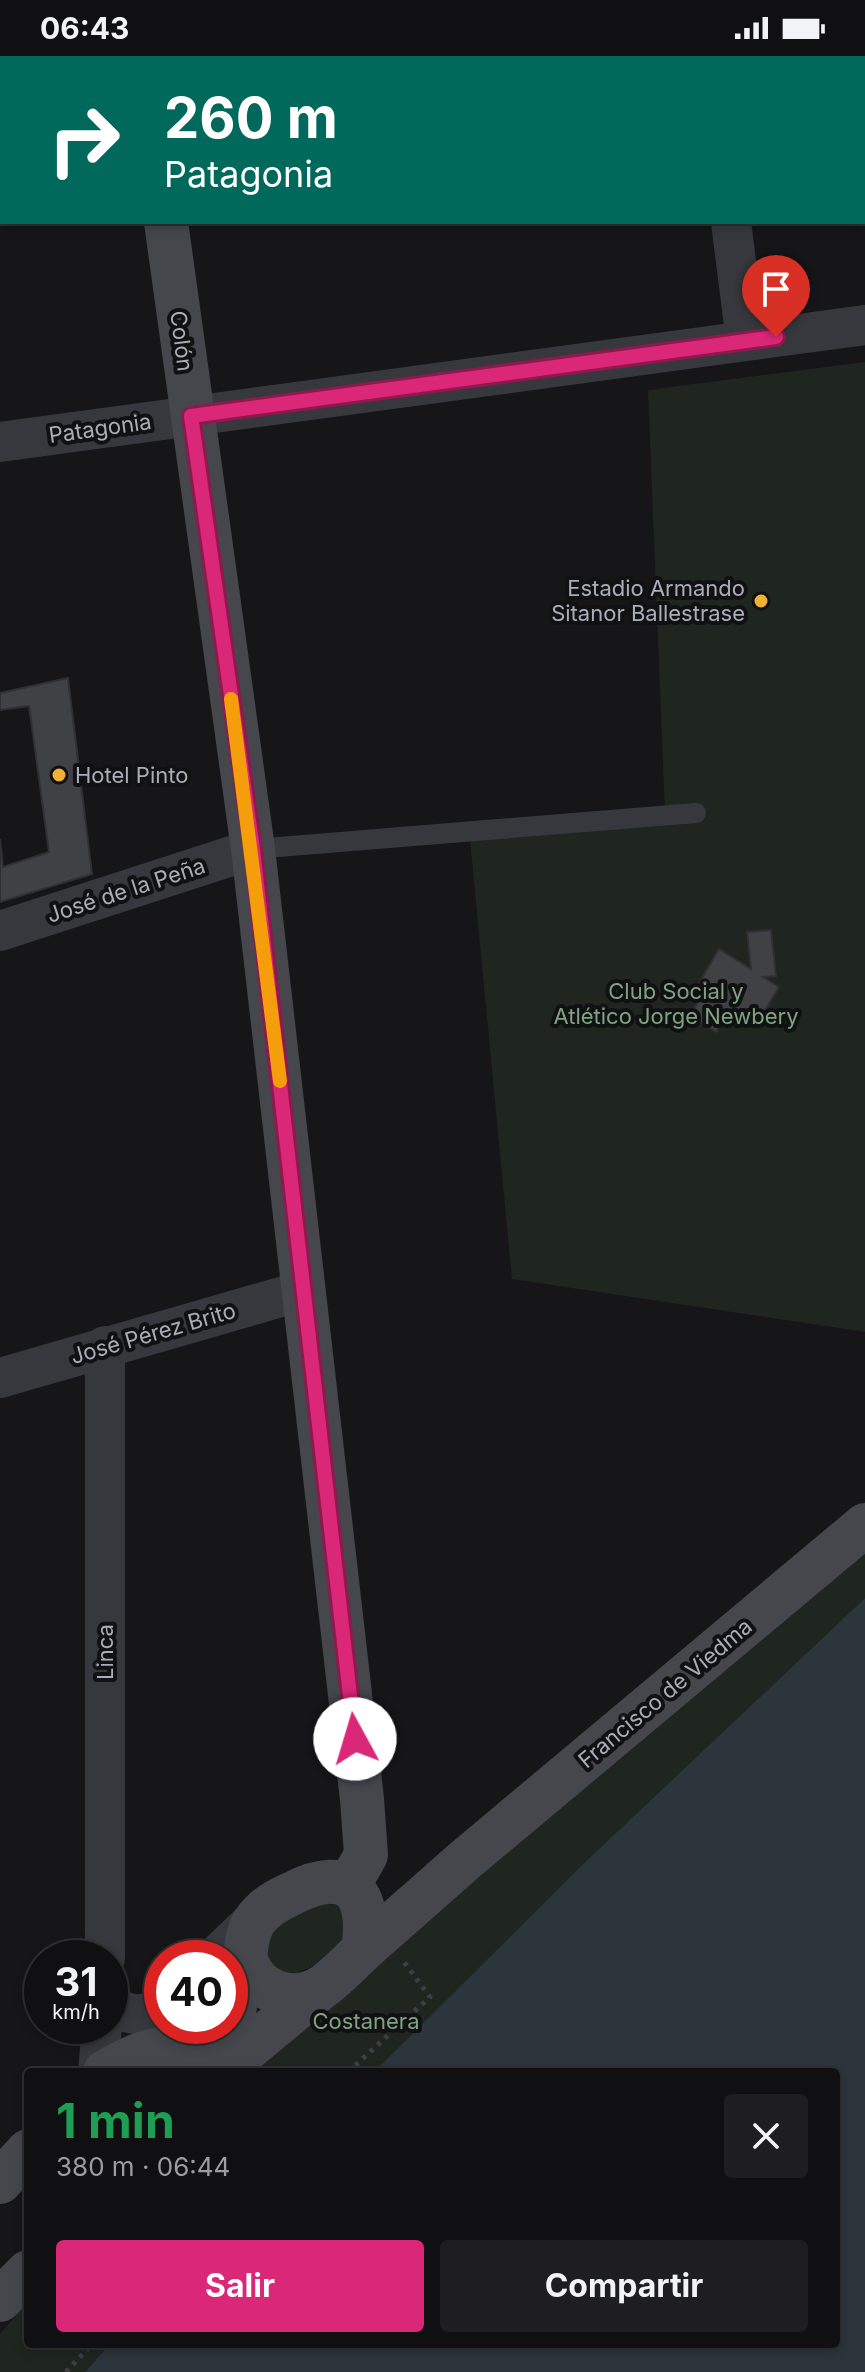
<!DOCTYPE html>
<html lang="es">
<head>
<meta charset="utf-8">
<style>
  :root { --surface:#101012; --page:#1e1e20; --text:#f1f3f6; --muted:#9c9d9f; --line:#303032; --accent:#db2777 }
  body { margin:0; font-family:Inter,sans-serif; background:var(--page); color:var(--text); height:100vh; display:flex; flex-direction:column; font-size:30px; white-space:nowrap }
  * { box-sizing:border-box; margin:0 }
  p { font-size:26px; color:var(--muted) }
  .icon { flex:none; width:44px; height:44px; fill:none; stroke:currentColor; stroke-width:2; stroke-linecap:round; stroke-linejoin:round }
  .map { position:relative; flex:1; overflow:hidden }
  .panel { position:absolute; left:24px; top:2012px; width:816px; height:280px; display:flex; flex-direction:column; background:var(--surface); border-radius:8px; box-shadow:0 4px 12px #0003,0 0 0 2px var(--line) }
  .panel>* { flex:none }
  .banner { position:absolute; left:0px; top:0px; width:866px; height:168px; box-shadow:0 4px 12px #0003,0 0 0 2px var(--line); background:#00695c; color:#fff; overflow:hidden }
  .speed { position:absolute; left:24px; top:1884px; display:flex; gap:16px; font-size:40px; font-weight:700; text-align:center }
  .speed>* { display:grid; place-content:center; width:104px; height:104px; border-radius:50%; background:var(--surface); box-shadow:0 4px 12px #0003,0 0 0 2px var(--line); line-height:1 }
  .speed small { font-size:20px; font-weight:400 }
  .speed .limit { border:12px solid #d22; background:#fff; color:#111 }
  .pin { position:absolute; display:grid; place-items:center; width:68px; height:68px; color:#fff; margin:-82px -34px; border-radius:50% 50% 50% 0; rotate:-45deg; box-shadow:0 0 8px #0007 }
  .pin .icon { rotate:45deg }
  .me { position:absolute; width:88px; margin:-44px; rotate:354deg; stroke-linejoin:round; filter:drop-shadow(0 0 6px #0008) }
  .turn { display:flex; align-items:center; gap:28px; height:168px; padding:0 32px; font-size:36px }
  .turn .icon { width:104px; height:104px; stroke-width:2.5 }
  .turn b { display:block; font-size:56px; line-height:68px }
  .round { display:grid; place-items:center; flex:none; width:84px; height:84px; border-radius:8px; background:var(--page) }
  .headline { display:flex; align-items:center; justify-content:space-between; height:136px; padding:0 32px }
  h1 { font-size:48px; font-weight:700; line-height:60px; color:#1e9e55 }
  .action { display:flex; gap:16px; margin-top:auto; padding:16px 32px }
  .action a { flex:1; height:92px; border-radius:8px; background:var(--accent); color:#fff; font-size:32px; font-weight:700; line-height:92px; text-align:center }
  .action a+a { background:var(--page); color:var(--text) }
  .status { display:flex; justify-content:space-between; align-items:center; height:56px; padding:0 40px; background:var(--surface); direction:ltr }
  .status svg { height:22px; fill:currentColor }
  .map>svg:first-child { display:block }
</style>
</head>
<body>
<div class="status"><b>06:43</b><svg viewBox="0 0 49 12"><path d="M0 12V9h3v3zM5 12V6h3v6zM10 12V3h3v9zM15 12V0h3v12zM26 1h20v11H26zM47 4h2v5h-2z"/></svg></div>
<div class="map">
<svg width="865" height="2316" viewBox="0 0 865 2316">
  <rect width="100%" height="100%" fill="#161618"/>
  <path fill="#1e261f" d="M865,306V1276L512,1223L469,773L665,757L648,334Z
    M865,1495V1542L582,1809L374,2016H253L334,1936Z
    M329,1841C373,1880 326,1908 288,1920L266,1904L264,1877Z
    M28,2246V2288H110L85,2316H0V2278Z"/>
  <path fill="#2c353c" d="M865,1542V2316H85L110,2288H836V2016H374L582,1809Z"/>
  <path fill="#404145" stroke="#303034" stroke-width="2" d="M68,622L92,818L0,846V783L3,811L49,796L29,650L0,654V637Z
    M771,874L776,920L763,921L779,931L756,970L730,954L716,976L690,960L703,937L696,932L719,893L751,913L747,876Z"/>
  <g fill="none" stroke-linecap="round" stroke-linejoin="round">
    <path stroke="#3d3f44" stroke-width="5" stroke-dasharray="4 6" stroke-linecap="butt" d="M348,2016L430,1941L404,1906
      M66,2316L92,2288"/>
    <path stroke="#37383d" stroke-width="20" d="M253,793L696,757"/>
    <path stroke="#37383d" stroke-width="40" d="M711,0V2
      M0,2L17,0
      M731,166L746,285
      M0,386L865,269
      M0,875L253,793
      M0,1322L305,1234
      M105,1902V1290
      M214,1902L259,1859
      M110,1946C126,1961 143,1961 162,1951
      M98,2016L102,1970"/>
    <path stroke="#45474d" stroke-width="44" d="M145,0V2
      M166,166L253,793L362,1743L366,1799L349,1829
      M363,1894L465,1804L865,1469
      M231,2005C230,1968 237,1937 245,1901C247,1888 247,1877 254,1866C264,1851 278,1844 293,1837C350,1808 372,1838 363,1894C351,1906 338,1919 325,1929C294,1950 254,1937 245,1900
      M105,2016C153,1988 178,1984 231,2005
      M220,2016L322,1931
      M0,2126L28,2095
      M0,2244L28,2216"/>
  </g>
  <g fill="none" stroke-linecap="round" stroke-linejoin="round">
    <defs>
      <path id="route" d="M355,1683L253,793L191,360L776,281"/>
    </defs>
    <use href="#route" stroke="#8e194d" stroke-width="20"/>
    <use href="#route" stroke="#db2777" stroke-width="14"/>
    <path stroke="#f59e0b" stroke-width="14" d="M231,643L280,1025"/>
  </g>
  <g fill="#f2b134" stroke="#111113" stroke-width="3">
    <circle cx="761" cy="545" r="8"/>
    <circle cx="59" cy="719" r="8"/>
  </g>
  <g text-anchor="middle" dominant-baseline="central" stroke-width="8" stroke-linejoin="round" paint-order="stroke">
    <g font-size="22" fill="#a8adb8" stroke="#111113">
      <text transform="translate(182 285) rotate(83)">Colón</text>
      <text transform="translate(100 372) rotate(-8)">Patagonia</text>
      <text transform="translate(126 834) rotate(-18)">José de la Peña</text>
      <text transform="translate(153 1277) rotate(-16)">José Pérez Brito</text>
      <text transform="translate(105 1596) rotate(-90)">Linca</text>
      <text transform="translate(665 1637) rotate(-40)">Francisco de Viedma</text>
    </g>
    <g font-size="22" fill="#a8adb8" stroke="#111113" text-anchor="end">
      <text x="745" y="532">Estadio Armando<tspan x="745" dy="25">Sitanor Ballestrase</tspan></text>
      <text x="75" y="719" text-anchor="start">Hotel Pinto</text>
    </g>
    <g font-size="22" fill="#7fa381" stroke="#111113">
      <text x="676" y="935">Club Social y<tspan x="676" dy="25">Atlético Jorge Newbery</tspan></text>
      <text x="366" y="1965">Costanera</text>
    </g>
  </g>
</svg>
<div class="speed"><div>31<small>km/h</small></div><div class="limit">40</div></div>
<div class="pin" style="left:776px;top:281px;background:#d93025"><svg class="icon" aria-label="arrive" viewBox="0 0 24 24"><path d="M6 21V4h12l-3 4 3 4H6"/></svg></div>
<svg class="me" style="left:355px;top:1683px" viewBox="-20 -20 40 40"><circle r="19" fill="#fff"/><path d="M0-13L10 11 0 6-10 11z" fill="#db2777"/></svg>
<div class="banner">
<div class="turn"><svg class="icon" aria-label="right" viewBox="0 0 24 24"><path d="M7 20v-9h11M14 6l5 5-5 5"/></svg><div><b>260 m</b>Patagonia</div></div>
</div>
<section class="panel">
<div class="headline"><div><h1>1 min</h1><p>380 m · 06:44</p></div><a class="round"><svg class="icon" aria-label="close" viewBox="0 0 24 24"><path d="M6 6l12 12M18 6L6 18"/></svg></a></div>
<div class="action"><a>Salir</a><a>Compartir</a></div>
</section>
</div>
</body>
</html>
